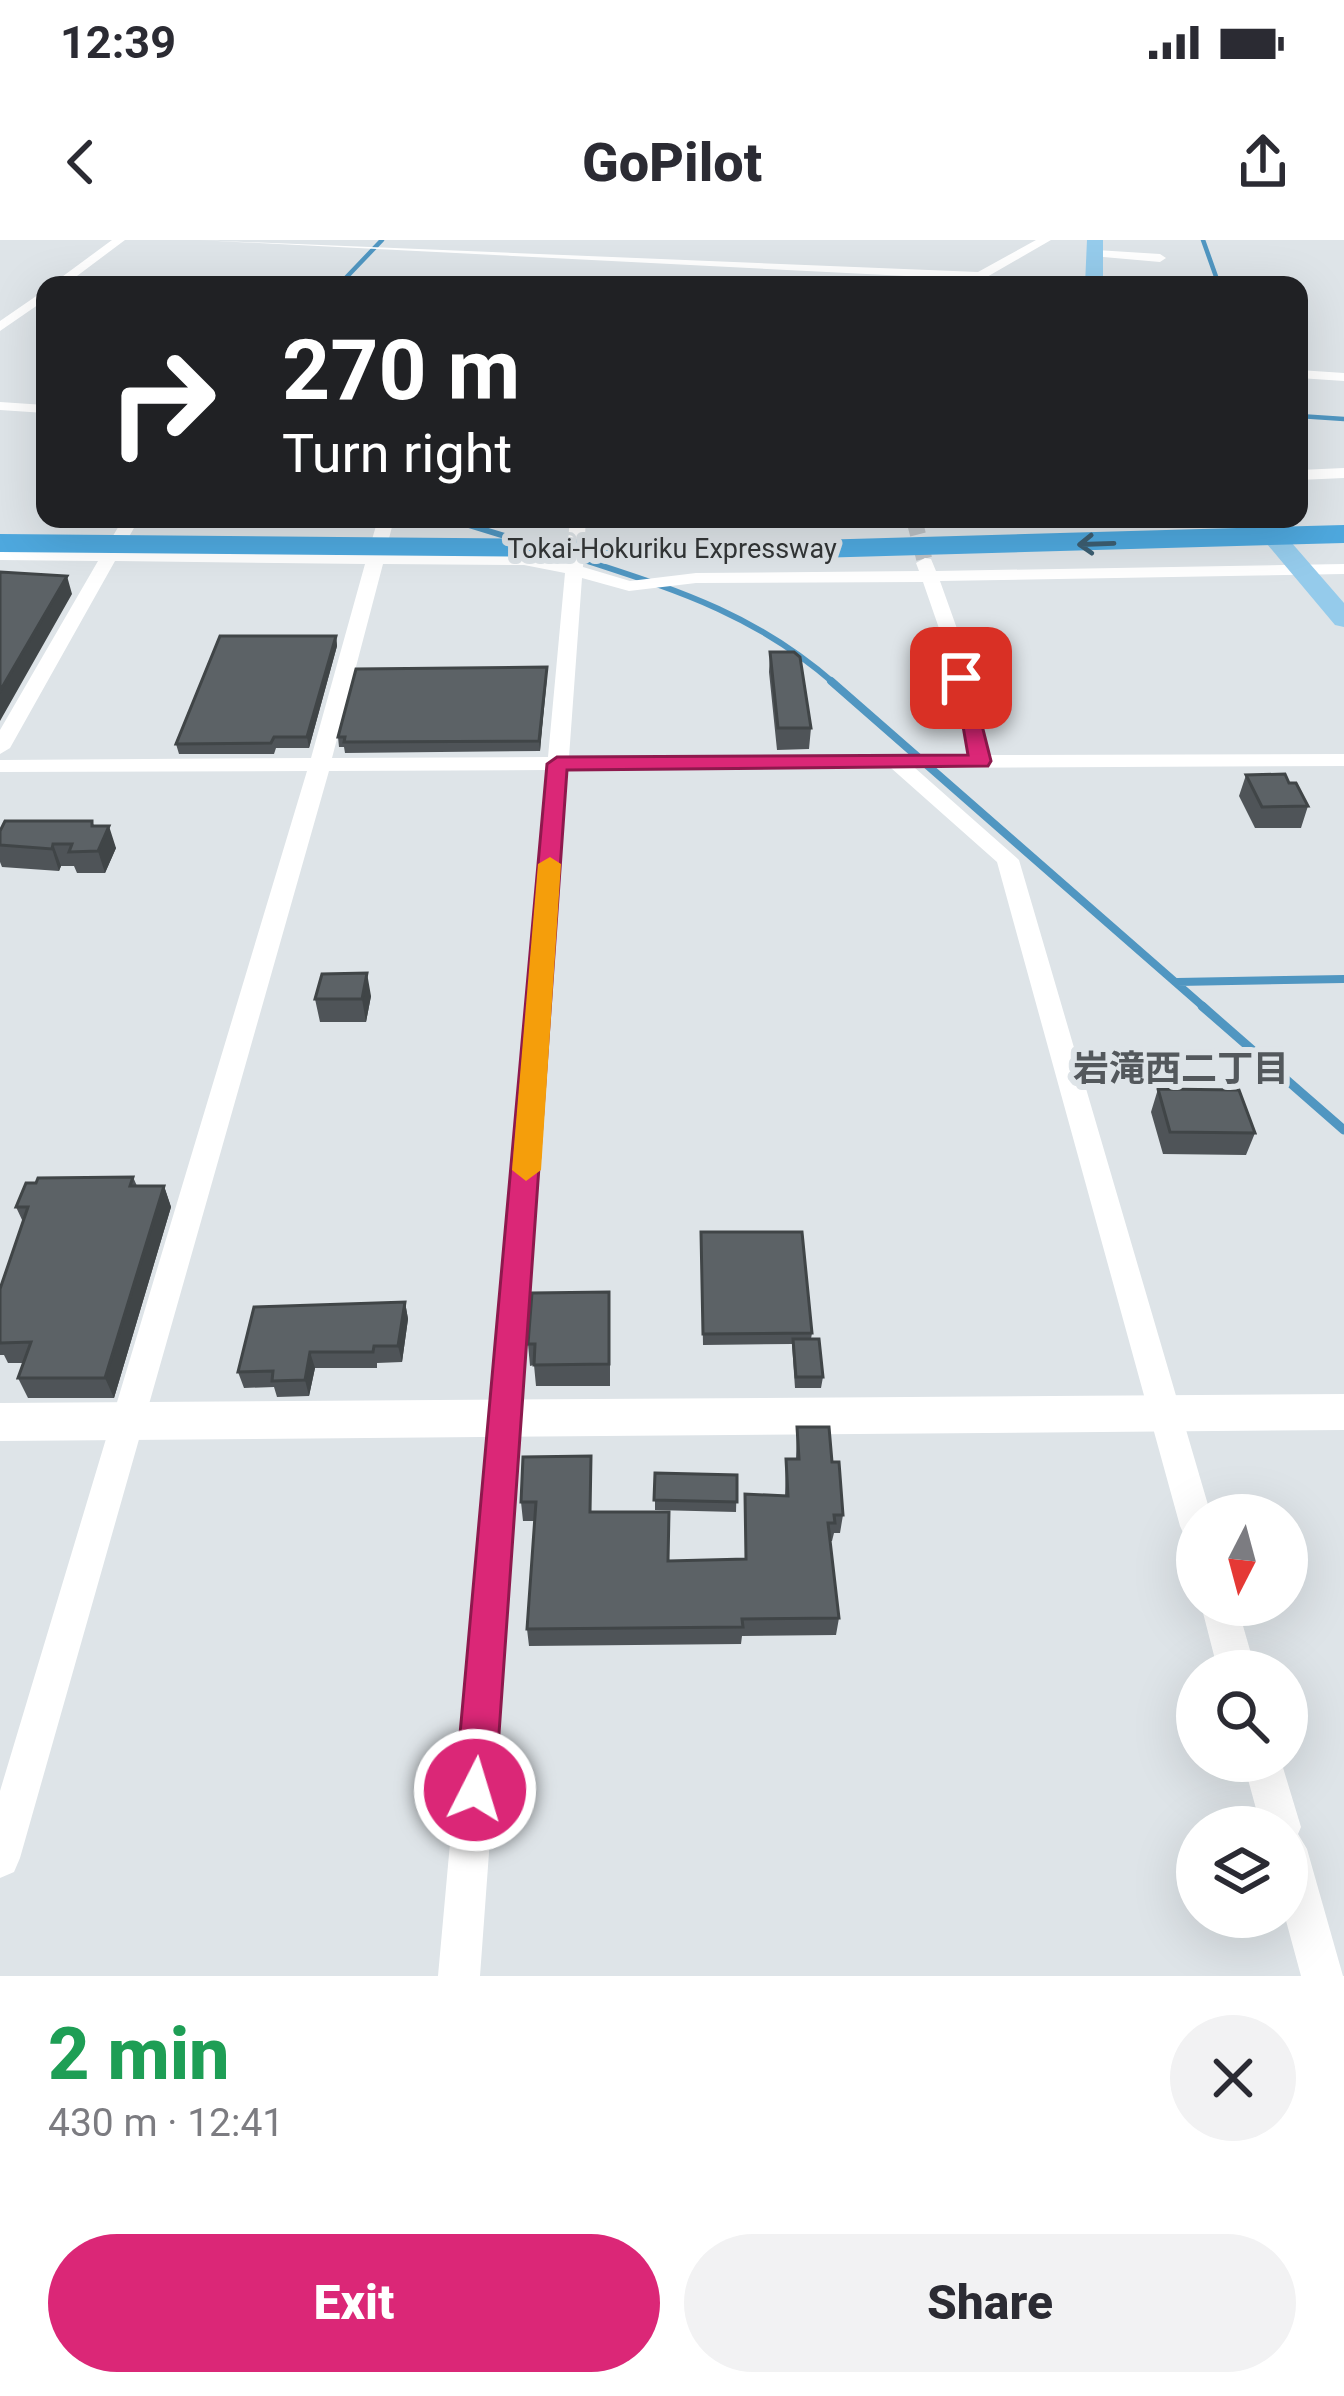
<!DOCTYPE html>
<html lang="en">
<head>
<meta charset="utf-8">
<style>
  :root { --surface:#fff; --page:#f2f2f3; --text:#2b2b33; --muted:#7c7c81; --accent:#db2777 }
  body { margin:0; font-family:Roboto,"Noto Sans JP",sans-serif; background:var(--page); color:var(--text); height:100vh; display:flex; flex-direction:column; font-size:45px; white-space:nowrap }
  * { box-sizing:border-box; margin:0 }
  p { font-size:39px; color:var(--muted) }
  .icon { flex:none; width:66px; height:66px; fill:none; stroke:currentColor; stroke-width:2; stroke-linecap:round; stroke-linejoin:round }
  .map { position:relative; height:1736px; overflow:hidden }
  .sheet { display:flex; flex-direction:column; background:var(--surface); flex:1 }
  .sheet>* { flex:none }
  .hud { position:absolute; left:36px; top:36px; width:1272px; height:252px; border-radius:24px; box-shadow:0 12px 48px #0002; background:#202124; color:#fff; overflow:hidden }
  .needle { width:78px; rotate:186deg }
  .fabs { position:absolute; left:1176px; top:1254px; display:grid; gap:24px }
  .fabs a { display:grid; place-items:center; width:132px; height:132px; border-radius:50%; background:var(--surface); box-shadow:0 12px 48px #0002; font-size:60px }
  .pin { position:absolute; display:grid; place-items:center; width:102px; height:102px; color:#fff; margin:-51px; border-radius:24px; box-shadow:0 6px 18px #0006 }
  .me { position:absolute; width:132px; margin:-66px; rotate:5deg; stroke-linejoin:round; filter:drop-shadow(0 0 9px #0008) }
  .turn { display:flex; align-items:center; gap:42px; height:252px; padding:0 48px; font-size:54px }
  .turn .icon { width:156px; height:156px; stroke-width:2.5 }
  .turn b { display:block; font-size:84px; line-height:102px }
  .round { display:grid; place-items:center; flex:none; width:126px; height:126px; border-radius:63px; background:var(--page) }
  .headline { display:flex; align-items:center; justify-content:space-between; height:204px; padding:0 48px }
  h1 { font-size:72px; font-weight:800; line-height:90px; color:#1e9e55 }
  .button { display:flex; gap:24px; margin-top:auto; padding:24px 48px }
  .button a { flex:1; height:138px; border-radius:72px; background:var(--accent); color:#fff; font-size:48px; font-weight:800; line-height:138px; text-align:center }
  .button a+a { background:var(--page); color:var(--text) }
  .status { display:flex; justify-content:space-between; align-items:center; height:84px; padding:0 60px; background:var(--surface); direction:ltr }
  .status svg { height:33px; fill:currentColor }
  header { display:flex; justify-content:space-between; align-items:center; height:156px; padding:0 48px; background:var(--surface); font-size:54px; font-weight:800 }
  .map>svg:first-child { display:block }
</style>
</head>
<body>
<div class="status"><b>12:39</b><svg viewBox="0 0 49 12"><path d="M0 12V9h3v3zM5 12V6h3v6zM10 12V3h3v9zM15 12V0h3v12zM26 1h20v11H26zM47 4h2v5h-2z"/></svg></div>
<header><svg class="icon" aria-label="back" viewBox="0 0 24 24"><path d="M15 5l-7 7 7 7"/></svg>GoPilot<svg class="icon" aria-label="share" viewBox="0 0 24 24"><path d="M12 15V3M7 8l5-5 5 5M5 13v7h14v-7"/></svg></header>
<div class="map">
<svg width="1344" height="1736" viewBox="0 0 1344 1736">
  <rect width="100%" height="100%" fill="#dee4e8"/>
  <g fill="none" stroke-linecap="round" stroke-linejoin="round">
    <path stroke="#5096c1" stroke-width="4.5" d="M1203,0L1219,45
      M339,45L382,0
      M1299,176L1344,179"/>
    <path stroke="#5096c1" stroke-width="6" d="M449,279L521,301
      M572,316C673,349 753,372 835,444"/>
    <path stroke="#5096c1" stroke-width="8" d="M831,441L1206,769
      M1177,742L1344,739"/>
    <path stroke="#5096c1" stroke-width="9" d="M1202,766L1344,890"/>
    <path stroke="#bcc1c5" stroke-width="16" stroke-dasharray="16 9" stroke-linecap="butt" d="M914,279L925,322"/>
    <path fill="#fff" fill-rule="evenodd" d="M112,0H125L65,45H51Z
      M198,0L978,32L1036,0H1051L973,45H958L966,39Z
      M1096,10L1160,14L1166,18L1160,22L1092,16Z
      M45,50V60L0,91V81Z
      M1299,130L1344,133V141L1299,138Z
      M0,162L45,165V173L0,170Z
      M1344,228V238L1299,240V230Z
      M123,279H139L121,311L368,313L378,279H394L385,314L524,315L566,322L570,279H586L583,327L630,341L696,333L919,331L916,323L925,318L931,319L936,331L1344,324V334L940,341L960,397L989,515L1344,514V526L915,528L1019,620L1211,1275H1197V1302L1185,1297L1180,1286L997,622L891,528L568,530L480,1736H438L547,530L329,531L20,1618L14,1632L0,1638V1551L307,531L0,532V520L311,518L365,324L115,321L10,508L0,514V490L98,321L0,320V310L104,311ZM383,324L524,325L565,333L548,517L332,518ZM582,338L629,351L696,343L923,342L942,397L968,515L569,517Z
      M1201,1365H1237L1256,1431H1218Z
      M1243,1521H1281L1301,1587L1298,1594L1307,1609L1343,1736H1301L1285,1677L1287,1587H1261Z"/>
    <path fill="#fff" fill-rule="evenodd" d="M1344,1154V1190L0,1201V1163Z"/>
    <path fill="#95cbeb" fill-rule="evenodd" d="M1087,0H1103V45H1085Z
      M1246,279H1271L1344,363V387L1335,385Z"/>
    <path fill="#4ea8de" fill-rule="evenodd" d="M1344,285V303L780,319L0,312V294L780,301Z"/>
  </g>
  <path fill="#4f5458" d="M336,396L337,406L309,508H276L274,514H179L176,504Z
    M770,412L811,488L809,509L777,510L769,432Z
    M547,427L540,511L345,513L344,507H339L338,497Z
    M1246,535L1289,543L1308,566L1301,588H1255L1239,556Z
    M92,581L94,586L116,608L105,633H77L74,626H61L59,631L2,627L0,622V591Z
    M371,756L366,782H320L315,759Z
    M1158,849L1255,893L1246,915L1163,914L1151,872Z
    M133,937L137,946H164L171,967L114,1158H28L18,1138L24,1123H8L4,1115H0V1049L23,982L16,967Z
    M701,992L812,1093L811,1099L823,1137L821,1148H795L792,1104L703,1105Z
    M405,1062L408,1079L402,1122L377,1123V1128H315L309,1156L277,1157L274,1147L244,1148L238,1132Z
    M610,1074V1146H536L534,1125L530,1126L528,1104Z
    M797,1187L832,1222L843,1275L840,1293H834L832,1301H830L839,1378L836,1395L742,1396L741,1404L529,1406L527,1389L534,1281H523L521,1262L591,1216V1272L668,1321L745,1319V1254L785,1256L786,1219H796Z
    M655,1233L737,1235L736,1272L655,1270Z"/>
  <path fill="#404547" d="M67,336L72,354L0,481V451Z
    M336,396L337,406L309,508L307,497Z
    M547,427V437L540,511L539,501Z
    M109,586L116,608L105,633L98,611Z
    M53,604L61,626L59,631L52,609Z
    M367,733L371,756L366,782L362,759Z
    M164,946L171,967L114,1158L105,1138Z
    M405,1062L408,1079L402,1122L398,1106Z
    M310,1112L315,1128L309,1156L305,1140Z"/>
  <path fill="#5c6266" stroke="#404547" stroke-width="3" d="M0,332L67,336L0,451Z
    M220,396H336L307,497H274L271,503L176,504Z
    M770,412H794L800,417L811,488H778Z
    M547,427L539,501L344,502L345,497H338L356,429Z
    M1285,534L1289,543H1296L1308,566L1262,567L1246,535Z
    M5,581H92V586H109L98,611L69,612L72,604H53L52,609L0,605V591Z
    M367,733L362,759H315L322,734Z
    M1158,849L1239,850L1255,893L1170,892Z
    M133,937L130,946H164L105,1138H18L31,1102L0,1103V1049L28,967H16L26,943H36L38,938Z
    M701,992H802L812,1093L703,1094Z
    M609,1052V1124L534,1125L535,1104H528L532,1053Z
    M405,1062L398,1106H374L373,1112H310L305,1140L272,1141L273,1131L238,1132L254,1067Z
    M793,1099H819L823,1137H796Z
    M797,1187H829L832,1222H839L843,1275H834L835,1283H828L839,1378L742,1379L743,1387L527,1389L536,1262H521L523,1217L591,1216L590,1272H669L668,1321L746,1319L745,1254L788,1256L786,1219H799Z
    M655,1233L737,1235V1262L654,1260Z"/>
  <defs><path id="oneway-shaft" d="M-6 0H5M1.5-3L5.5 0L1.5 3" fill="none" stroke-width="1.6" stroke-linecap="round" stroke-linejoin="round" transform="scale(3)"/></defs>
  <use stroke="#3c5e71" href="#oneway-shaft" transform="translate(1096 304) rotate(178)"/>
  <path fill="#db2777" stroke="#8e194d" stroke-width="3" d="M954,434L970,438L991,521L988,526L567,530L495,1550L489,1564L475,1570L461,1564L455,1550L547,524L557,517L968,515Z"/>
  <path fill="#f59e0b" d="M550,617L561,624L541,930L526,941L512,930L538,624Z"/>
  <g text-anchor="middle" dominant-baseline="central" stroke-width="12" stroke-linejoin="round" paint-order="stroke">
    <g font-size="27" fill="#333637" stroke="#dee4e8">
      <text x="672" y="309">Tokai-Hokuriku Expressway</text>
    </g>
    <g font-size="36" font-weight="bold" fill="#53585c" stroke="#dee4e8">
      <text x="1181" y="829">岩滝西二丁目</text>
    </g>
  </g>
</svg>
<div class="fabs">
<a><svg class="needle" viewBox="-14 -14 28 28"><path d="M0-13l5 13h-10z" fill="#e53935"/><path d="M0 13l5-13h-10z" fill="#7c7c81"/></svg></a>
<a><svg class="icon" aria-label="search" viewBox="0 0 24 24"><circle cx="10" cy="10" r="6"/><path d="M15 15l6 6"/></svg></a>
<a><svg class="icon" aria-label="layers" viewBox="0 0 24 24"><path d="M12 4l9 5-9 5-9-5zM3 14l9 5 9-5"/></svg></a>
</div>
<div class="pin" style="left:961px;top:438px;background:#d93025"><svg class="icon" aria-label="arrive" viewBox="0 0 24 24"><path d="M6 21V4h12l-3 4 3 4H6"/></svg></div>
<svg class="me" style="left:475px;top:1550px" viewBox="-20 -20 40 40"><circle r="17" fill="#db2777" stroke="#fff" stroke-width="3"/><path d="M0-11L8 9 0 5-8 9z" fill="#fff"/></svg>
<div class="hud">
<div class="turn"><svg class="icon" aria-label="right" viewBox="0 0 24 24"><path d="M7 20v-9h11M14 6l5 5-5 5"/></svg><div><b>270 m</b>Turn right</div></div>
</div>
</div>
<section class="sheet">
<div class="headline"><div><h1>2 min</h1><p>430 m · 12:41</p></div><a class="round"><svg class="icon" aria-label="close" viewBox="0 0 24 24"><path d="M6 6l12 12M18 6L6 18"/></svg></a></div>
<div class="button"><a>Exit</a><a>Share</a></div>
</section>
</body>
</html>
